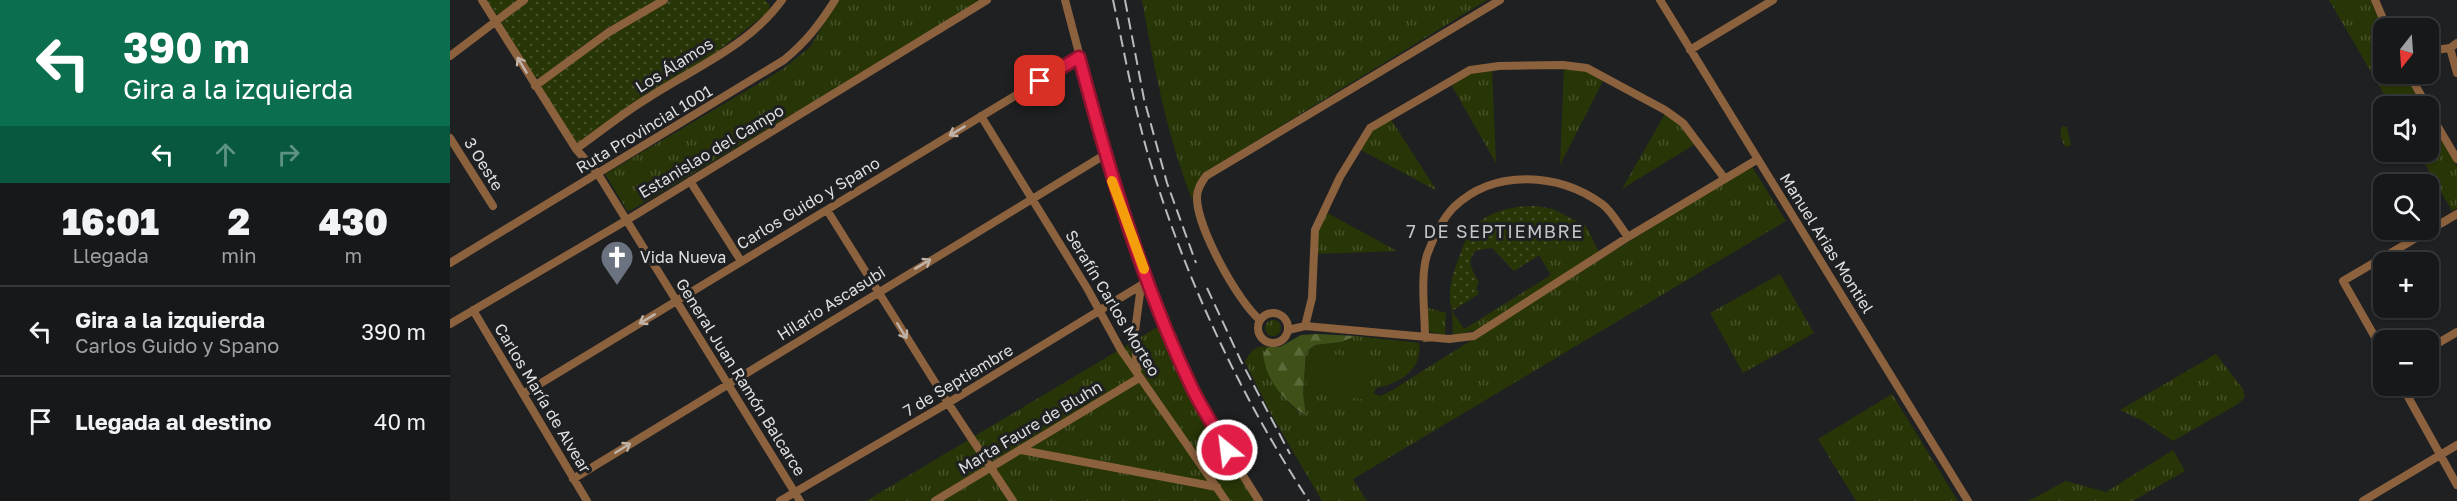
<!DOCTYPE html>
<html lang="es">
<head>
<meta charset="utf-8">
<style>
  :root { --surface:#17181a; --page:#242527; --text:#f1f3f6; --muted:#9ea0a2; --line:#363739 }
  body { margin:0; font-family:"Golos Text",sans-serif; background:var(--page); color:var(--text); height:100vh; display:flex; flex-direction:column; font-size:22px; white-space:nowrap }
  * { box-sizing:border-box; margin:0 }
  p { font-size:20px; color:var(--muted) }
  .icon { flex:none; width:33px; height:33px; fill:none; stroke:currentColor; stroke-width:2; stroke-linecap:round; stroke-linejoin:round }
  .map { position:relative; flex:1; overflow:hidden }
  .sheet { display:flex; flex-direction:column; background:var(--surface); width:450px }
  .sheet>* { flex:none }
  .guide { background:#0b6e4f; color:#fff; overflow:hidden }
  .needle { width:39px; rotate:197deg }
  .tools { position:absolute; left:1923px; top:18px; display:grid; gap:12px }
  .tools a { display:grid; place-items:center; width:66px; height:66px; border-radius:12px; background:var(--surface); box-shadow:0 2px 4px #0004,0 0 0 2px var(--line); font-size:30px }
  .pin { position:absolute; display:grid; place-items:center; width:51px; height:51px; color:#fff; margin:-26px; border-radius:12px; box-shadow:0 3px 9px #0006 }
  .me { position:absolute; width:66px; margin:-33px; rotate:331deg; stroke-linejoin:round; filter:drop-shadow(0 0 4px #0008) }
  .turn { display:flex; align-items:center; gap:21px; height:126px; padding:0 24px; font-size:27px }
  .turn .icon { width:78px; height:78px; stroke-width:2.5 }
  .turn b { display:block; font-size:42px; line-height:51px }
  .lanes { display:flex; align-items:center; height:57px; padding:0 24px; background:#0003; justify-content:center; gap:30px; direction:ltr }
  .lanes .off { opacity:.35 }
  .eta { display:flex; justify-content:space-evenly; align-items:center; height:102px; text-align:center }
  .eta b { font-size:36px; font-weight:800; line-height:42px }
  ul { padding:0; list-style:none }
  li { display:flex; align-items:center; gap:18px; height:90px; padding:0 24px; border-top:2px solid var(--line) }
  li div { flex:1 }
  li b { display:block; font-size:22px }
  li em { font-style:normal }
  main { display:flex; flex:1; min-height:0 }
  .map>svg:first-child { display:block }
</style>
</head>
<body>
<main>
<section class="sheet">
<div class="guide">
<div class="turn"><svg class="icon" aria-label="left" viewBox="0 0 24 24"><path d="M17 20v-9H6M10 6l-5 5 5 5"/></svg><div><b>390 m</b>Gira a la izquierda</div></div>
<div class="lanes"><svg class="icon" aria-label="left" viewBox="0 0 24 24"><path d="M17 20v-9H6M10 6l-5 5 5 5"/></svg><svg class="icon off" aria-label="ahead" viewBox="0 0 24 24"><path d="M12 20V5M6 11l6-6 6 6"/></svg><svg class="icon off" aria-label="right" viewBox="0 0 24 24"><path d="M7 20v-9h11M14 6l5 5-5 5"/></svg></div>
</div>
<div class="eta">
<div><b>16:01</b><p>Llegada</p></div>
<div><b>2</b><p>min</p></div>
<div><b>430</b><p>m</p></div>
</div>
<ul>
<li><svg class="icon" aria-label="left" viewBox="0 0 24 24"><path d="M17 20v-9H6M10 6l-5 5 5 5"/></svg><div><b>Gira a la izquierda</b><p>Carlos Guido y Spano</p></div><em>390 m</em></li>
<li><svg class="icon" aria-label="arrive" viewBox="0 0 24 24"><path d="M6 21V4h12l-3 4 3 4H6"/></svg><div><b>Llegada al destino</b></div><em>40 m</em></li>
</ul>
</section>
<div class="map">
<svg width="2007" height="501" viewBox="0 0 2007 501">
  <defs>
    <pattern id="grass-tufts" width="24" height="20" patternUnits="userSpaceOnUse" patternTransform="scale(1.5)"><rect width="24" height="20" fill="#283507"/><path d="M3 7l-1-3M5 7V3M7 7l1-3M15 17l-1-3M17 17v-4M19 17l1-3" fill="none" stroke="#47522b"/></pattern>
    <pattern id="forest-firs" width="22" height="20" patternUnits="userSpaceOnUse" patternTransform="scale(1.5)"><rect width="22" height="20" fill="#3f5118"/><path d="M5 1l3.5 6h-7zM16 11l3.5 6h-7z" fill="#5a6a39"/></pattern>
    <pattern id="park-dots" width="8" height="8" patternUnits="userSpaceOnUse" patternTransform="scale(1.5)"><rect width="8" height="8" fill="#283507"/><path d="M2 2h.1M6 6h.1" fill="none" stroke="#47522b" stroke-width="1.8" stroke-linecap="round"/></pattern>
  </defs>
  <rect width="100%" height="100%" fill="#1f2022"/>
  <path fill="url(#grass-tufts)" d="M388,0H534L178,212L155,174L333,69L360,47Z
    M692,0H1037L752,174L745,187L742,200C717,135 704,68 692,0Z
    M1879,0H1921L1934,28V74H1955L1972,106H1941Z
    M1114,67L1137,71L1154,79L1110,165Z
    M1042,68L1046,163L1000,83L1021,72Z
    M1215,114L1232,125L1247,143L1172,189Z
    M940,118L987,191L909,149L922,130Z
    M1979,118L2007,167V208L2002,211L1968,152H1978Z
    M1612,126L1617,127L1621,145L1616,147C1611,142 1609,133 1612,126Z
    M1301,165L1336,221L903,479L917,501H872L821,414L795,362C800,351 806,345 818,347L813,354C825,384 828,397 855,416L853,393L856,352L865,345L891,342L906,336L969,343C973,370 949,384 926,388L924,393L929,396L939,392Z
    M876,212L947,251L867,254L866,230Z
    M1136,226L1149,252L1027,330L1003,335L1002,311L1014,329L1101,275L1089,255Z
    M1330,274L1364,333L1293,373L1260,313Z
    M979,308L996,313L995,335L981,332L978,329L977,309Z
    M815 328a8 8 0 1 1 16 0a8 8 0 1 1-16 0Z
    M714,323L743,390L809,501H416Z
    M1766,354L1793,389L1795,397L1788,404L1723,441L1695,422L1670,410Z
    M1442,394L1508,501H1406L1368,439Z
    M1723,450L1735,471L1683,501H1578L1616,481L1656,492Z"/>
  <path fill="url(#forest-firs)" d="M867,334L906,336L891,342L865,345L856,352L853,393L856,416C834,401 816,381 813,354L818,347H830L851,335Z"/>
  <path fill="url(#park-dots)" d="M35,0H69L50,14H44Z
    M78,0H208L157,28L90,78L82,77L50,26L52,21Z
    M220,0H315L319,4L320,11L259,58L131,143L123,142L91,92L92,85L151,41Z
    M1086,206L1103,209L1136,226L1064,271L1042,248L1027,250C1015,261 1022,270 1029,282L1026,288L1029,294L1002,311C997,295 1002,275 1008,260C1012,250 1015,239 1022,230C1036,211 1064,206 1086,206Z"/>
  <path fill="#283507" d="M862,351L923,360L917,400L856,391Z"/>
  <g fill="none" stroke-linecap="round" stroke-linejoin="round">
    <path stroke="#8c613e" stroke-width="8" d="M32,0L126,149L148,174L350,501
      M615,0L664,186L714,323L743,390L777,450L809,501
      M1210,0L1518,501
      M1925,0L1937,28
      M2000,48L2007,73
      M1240,50L1323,0
      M1978,51L2000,48L2007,43
      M0,56L74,0
      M1959,74L1977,106
      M85,86L159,32L214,0
      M1978,110L2007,159
      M531,116L637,288L671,350L776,501
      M0,138L43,206
      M126,149C150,132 173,113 198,98C244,68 299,46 332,0
      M240,181L291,261
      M377,210L498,403L563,501
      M0,263L334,60C356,42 370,24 385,0
      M23,310L137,501
      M808 328a15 15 0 1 1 30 0a15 15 0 1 1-30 0Z
      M810,320C788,302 746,226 747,197C747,189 751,183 756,176L1050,0
      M0,324L177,220L537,0
      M855,326L862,298L865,230L890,177L920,128L1020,70L1049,66L1113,65L1137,68L1215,110L1233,123L1275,179
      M838,330L855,326L999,339L1024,336L1178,237L1308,159
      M975,338C975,314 970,277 977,255C983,239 992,219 1004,207C1045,168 1109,173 1152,204C1162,211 1170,227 1178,237
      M1978,349L2007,332
      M1934,353L1893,281L2007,214
      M687,373L685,331L691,286
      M1952,386L2007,485
      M73,394L629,57
      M571,450L767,487
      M123,479L656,154
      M330,501L498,403L698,281
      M485,501L689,378
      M1913,501L2007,445"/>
    <path stroke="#babbbc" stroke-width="2" stroke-dasharray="12 6" stroke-linecap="butt" d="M663,0C674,50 683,102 697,151C733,274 789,394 859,501
      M675,0L694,99L717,183L746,263
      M757,288L791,361L840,454"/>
  </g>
  <defs><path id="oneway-shaft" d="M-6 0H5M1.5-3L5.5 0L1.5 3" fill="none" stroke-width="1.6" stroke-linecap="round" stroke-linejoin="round" transform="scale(1.5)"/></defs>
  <g stroke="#c1b3a7">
    <use href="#oneway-shaft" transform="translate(72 65) rotate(-121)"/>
    <use href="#oneway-shaft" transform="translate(507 131) rotate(149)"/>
    <use href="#oneway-shaft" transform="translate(473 264) rotate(-31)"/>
    <use href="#oneway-shaft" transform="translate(197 319) rotate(149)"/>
    <use href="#oneway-shaft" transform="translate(452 331) rotate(58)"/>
    <use href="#oneway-shaft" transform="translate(173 448) rotate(-32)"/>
  </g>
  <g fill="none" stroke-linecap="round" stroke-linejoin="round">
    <defs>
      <path id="route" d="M590,81L629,57C659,170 692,284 743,390C753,410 766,430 777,450"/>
    </defs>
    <use href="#route" stroke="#92132f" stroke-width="15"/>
    <use href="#route" stroke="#e11d48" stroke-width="10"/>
    <path stroke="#f59e0b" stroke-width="10" d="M662,181L694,269"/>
  </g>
  <defs>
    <symbol id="church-pin" viewBox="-11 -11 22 30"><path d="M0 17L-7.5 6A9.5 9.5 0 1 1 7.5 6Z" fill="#6b7280" stroke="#1f2022"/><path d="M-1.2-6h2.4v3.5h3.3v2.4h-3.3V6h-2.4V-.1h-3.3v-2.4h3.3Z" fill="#fff"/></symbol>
  </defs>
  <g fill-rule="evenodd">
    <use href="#church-pin" x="148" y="238" width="38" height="52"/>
  </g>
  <g text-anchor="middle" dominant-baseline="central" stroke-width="6" stroke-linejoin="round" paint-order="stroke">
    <g font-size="16" fill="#dedfe0" stroke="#1f2022">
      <text transform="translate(224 65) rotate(-32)">Los Álamos</text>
      <text transform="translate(194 129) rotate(-31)">Ruta Provincial 1001</text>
      <text transform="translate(261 151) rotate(-31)">Estanislao del Campo</text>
      <text transform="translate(34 164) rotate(58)">3 Oeste</text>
      <text transform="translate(358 203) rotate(-31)">Carlos Guido y Spano</text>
      <text transform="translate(1377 243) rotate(58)">Manuel Arias Montiel</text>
      <text transform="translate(381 303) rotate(-32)">Hilario Ascasubi</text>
      <text transform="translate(663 303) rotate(59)">Serafín Carlos Morteo</text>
      <text transform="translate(291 377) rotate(58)">General Juan Ramón Balcarce</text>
      <text transform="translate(508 380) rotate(-31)">7 de Septiembre</text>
      <text transform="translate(93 398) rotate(59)">Carlos María de Alvear</text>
      <text transform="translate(580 427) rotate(-31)">Marta Faure de Bluhn</text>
    </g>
    <g font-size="16" fill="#dedfe0" stroke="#1f2022" text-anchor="start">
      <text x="190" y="257">Vida Nueva</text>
    </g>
    <g font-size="18" letter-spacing="1.5" fill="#c5c6c9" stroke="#1f2022">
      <text x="1045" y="231">7 DE SEPTIEMBRE</text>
    </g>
  </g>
</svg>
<div class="tools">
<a><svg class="needle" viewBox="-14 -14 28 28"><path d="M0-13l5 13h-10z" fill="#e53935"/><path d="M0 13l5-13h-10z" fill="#9ea0a2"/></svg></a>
<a><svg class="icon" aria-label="sound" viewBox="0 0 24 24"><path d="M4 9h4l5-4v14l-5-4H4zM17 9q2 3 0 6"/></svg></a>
<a><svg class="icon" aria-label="search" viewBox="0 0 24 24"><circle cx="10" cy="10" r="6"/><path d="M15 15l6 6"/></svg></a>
<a>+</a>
<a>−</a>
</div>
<div class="pin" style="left:590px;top:81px;background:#d93025"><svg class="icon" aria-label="arrive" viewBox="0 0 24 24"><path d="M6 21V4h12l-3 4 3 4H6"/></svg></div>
<svg class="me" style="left:777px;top:450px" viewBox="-20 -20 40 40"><circle r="17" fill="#e11d48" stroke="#fff" stroke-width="3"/><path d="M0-11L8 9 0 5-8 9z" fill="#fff"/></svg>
</div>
</main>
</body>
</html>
